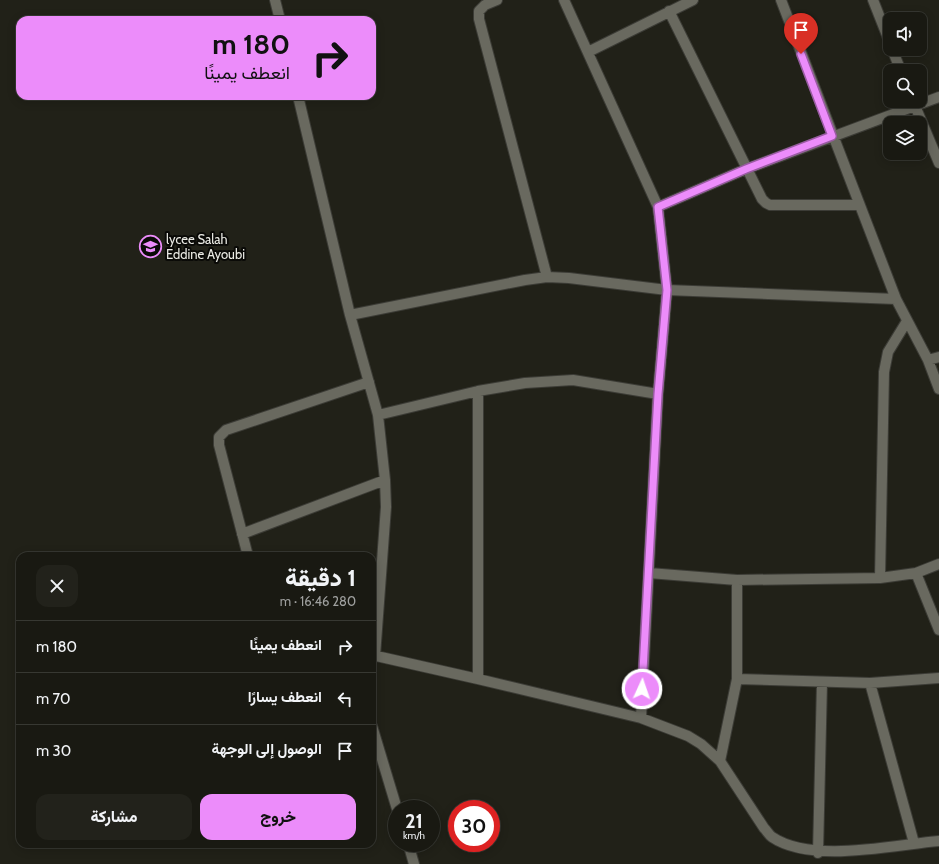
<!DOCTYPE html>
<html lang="ar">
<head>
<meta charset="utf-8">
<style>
  :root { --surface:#191912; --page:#22221b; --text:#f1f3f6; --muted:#9fa09f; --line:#373832; --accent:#ec8cfa }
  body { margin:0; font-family:Cabin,Vazirmatn,sans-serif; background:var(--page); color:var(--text); direction:rtl; height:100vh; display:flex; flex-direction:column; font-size:15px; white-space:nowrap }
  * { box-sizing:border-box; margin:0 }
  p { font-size:13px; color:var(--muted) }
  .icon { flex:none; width:22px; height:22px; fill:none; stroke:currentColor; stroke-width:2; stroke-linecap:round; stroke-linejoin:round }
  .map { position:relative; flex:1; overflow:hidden; direction:ltr }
  .drawer { position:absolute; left:16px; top:552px; width:360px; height:296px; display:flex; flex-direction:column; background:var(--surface); border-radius:12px; box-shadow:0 2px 10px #0003,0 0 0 1px var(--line); direction:rtl }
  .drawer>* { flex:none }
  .top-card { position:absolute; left:16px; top:16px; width:360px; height:84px; border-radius:12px; box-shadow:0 2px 10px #0003,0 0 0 1px var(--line); direction:rtl; background:#ec8cfa; color:#111; overflow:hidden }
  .buttons { position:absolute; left:883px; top:12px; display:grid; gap:8px }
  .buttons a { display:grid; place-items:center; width:44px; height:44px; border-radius:8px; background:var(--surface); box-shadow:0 2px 10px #0003,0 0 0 1px var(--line); font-size:20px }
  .speed { position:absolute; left:388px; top:800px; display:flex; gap:8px; font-size:20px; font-weight:700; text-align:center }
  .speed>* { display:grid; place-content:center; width:52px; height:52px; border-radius:50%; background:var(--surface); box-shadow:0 2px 10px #0003,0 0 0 1px var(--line); line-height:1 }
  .speed small { font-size:10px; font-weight:400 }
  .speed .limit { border:6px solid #d22; background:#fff; color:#111 }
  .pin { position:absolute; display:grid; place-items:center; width:34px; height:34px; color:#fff; margin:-41px -17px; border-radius:50% 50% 50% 0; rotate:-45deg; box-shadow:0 0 4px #0007 }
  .pin .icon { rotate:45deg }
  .me { position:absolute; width:44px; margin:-22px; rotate:3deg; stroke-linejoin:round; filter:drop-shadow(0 0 3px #0008) }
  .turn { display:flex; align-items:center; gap:14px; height:84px; padding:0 20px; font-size:18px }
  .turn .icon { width:52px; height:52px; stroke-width:2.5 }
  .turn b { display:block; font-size:28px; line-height:34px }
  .round { display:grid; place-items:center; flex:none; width:42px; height:42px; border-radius:12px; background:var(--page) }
  .summary { display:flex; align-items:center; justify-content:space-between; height:68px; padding:0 20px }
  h1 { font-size:24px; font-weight:800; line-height:30px }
  .primary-button { display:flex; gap:8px; margin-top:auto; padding:8px 20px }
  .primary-button a { flex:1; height:46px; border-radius:12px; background:var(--accent); color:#111; font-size:16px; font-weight:800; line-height:46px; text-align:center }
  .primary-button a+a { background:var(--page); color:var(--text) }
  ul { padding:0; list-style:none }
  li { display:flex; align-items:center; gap:12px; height:52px; padding:0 20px; border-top:1px solid var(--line) }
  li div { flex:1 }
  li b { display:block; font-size:15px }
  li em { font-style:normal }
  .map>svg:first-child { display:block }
</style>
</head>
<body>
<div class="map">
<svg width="939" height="864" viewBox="0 0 939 864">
  <rect width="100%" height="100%" fill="#212118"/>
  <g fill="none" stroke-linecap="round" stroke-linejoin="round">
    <defs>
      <path id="minor" d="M275,0L280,20
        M497,0L485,5L479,11V19L547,277
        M564,0L658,207L667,290L658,394L641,718
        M781,0L896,299L928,360L939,389
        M873,0L890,43
        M669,11L762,199L766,203L770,205H859
        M892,49L901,71
        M588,52L693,0
        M298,96L350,315L378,415L385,480L386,507L375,656
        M913,101L939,163
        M658,207L746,169L939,97
        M350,315L525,280L547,277L569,278L667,290L896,299
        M928,360L939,357
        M478,391V679
        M378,415L478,391L525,383L573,380L658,394
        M242,534L385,480
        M248,556L219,445V437L226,430L369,382
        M649,573L737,580L880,578L916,573L939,564
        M916,573L939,630
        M880,578L884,372L888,352L907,321
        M737,580V679L720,761L764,828C767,831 769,835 772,837C812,864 893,845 939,841
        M372,655L478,679L641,718L688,736L701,744L720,761
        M737,679L870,683L939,678
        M870,683L914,843
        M372,726L397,809
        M408,843L414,864
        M818,853L822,682"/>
    </defs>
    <use href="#minor" stroke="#3c3c36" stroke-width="12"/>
    <use href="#minor" stroke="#69695f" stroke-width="10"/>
  </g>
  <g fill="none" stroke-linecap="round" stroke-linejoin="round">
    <defs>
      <path id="route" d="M642,689L658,394L667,290L658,207L746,169L832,136L801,54"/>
    </defs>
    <use href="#route" stroke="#995ba2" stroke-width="10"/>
    <use href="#route" stroke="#ec8cfa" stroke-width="7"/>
  </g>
  <defs>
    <symbol id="school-ring" viewBox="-11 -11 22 22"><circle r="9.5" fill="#0a0a07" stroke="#ec8cfa" stroke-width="1.5"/><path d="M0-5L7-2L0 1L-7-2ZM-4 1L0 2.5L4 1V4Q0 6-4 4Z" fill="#ec8cfa"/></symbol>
  </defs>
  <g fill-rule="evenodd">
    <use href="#school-ring" x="138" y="234" width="25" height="25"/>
  </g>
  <g text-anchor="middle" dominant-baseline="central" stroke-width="4" stroke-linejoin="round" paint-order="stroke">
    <g font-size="13" fill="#ebebe5" stroke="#0a0a07" text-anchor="start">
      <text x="166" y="239">lycee Salah<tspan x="166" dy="15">Eddine Ayoubi</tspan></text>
    </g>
  </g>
</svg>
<div class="buttons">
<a><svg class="icon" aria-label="sound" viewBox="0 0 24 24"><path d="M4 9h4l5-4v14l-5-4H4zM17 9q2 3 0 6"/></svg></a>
<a><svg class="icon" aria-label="search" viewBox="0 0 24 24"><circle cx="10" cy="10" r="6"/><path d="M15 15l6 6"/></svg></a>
<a><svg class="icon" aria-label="layers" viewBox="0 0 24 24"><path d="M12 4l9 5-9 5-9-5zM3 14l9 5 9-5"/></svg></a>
</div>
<div class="speed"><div>21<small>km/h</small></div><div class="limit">30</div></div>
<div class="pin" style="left:801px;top:54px;background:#d93025"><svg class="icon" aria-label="arrive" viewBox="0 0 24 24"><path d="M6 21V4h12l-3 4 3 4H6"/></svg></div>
<svg class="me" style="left:642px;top:689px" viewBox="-20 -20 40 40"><circle r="17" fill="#ec8cfa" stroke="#fff" stroke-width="3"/><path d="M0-11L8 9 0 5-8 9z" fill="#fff"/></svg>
<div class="top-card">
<div class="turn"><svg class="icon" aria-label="right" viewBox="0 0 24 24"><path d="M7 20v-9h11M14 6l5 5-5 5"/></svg><div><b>180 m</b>انعطف يمينًا</div></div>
</div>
<section class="drawer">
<div class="summary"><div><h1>1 دقيقة</h1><p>280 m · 16:46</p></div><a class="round"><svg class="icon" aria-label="close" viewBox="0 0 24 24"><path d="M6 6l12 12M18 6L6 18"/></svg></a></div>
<ul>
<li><svg class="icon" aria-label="right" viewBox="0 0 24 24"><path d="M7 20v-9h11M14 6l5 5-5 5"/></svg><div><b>انعطف يمينًا</b></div><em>180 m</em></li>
<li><svg class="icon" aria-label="left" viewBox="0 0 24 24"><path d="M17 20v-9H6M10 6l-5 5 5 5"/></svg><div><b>انعطف يسارًا</b></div><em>70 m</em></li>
<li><svg class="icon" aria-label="arrive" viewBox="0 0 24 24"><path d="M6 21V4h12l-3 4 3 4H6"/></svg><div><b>الوصول إلى الوجهة</b></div><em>30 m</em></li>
</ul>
<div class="primary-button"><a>خروج</a><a>مشاركة</a></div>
</section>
</div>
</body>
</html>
